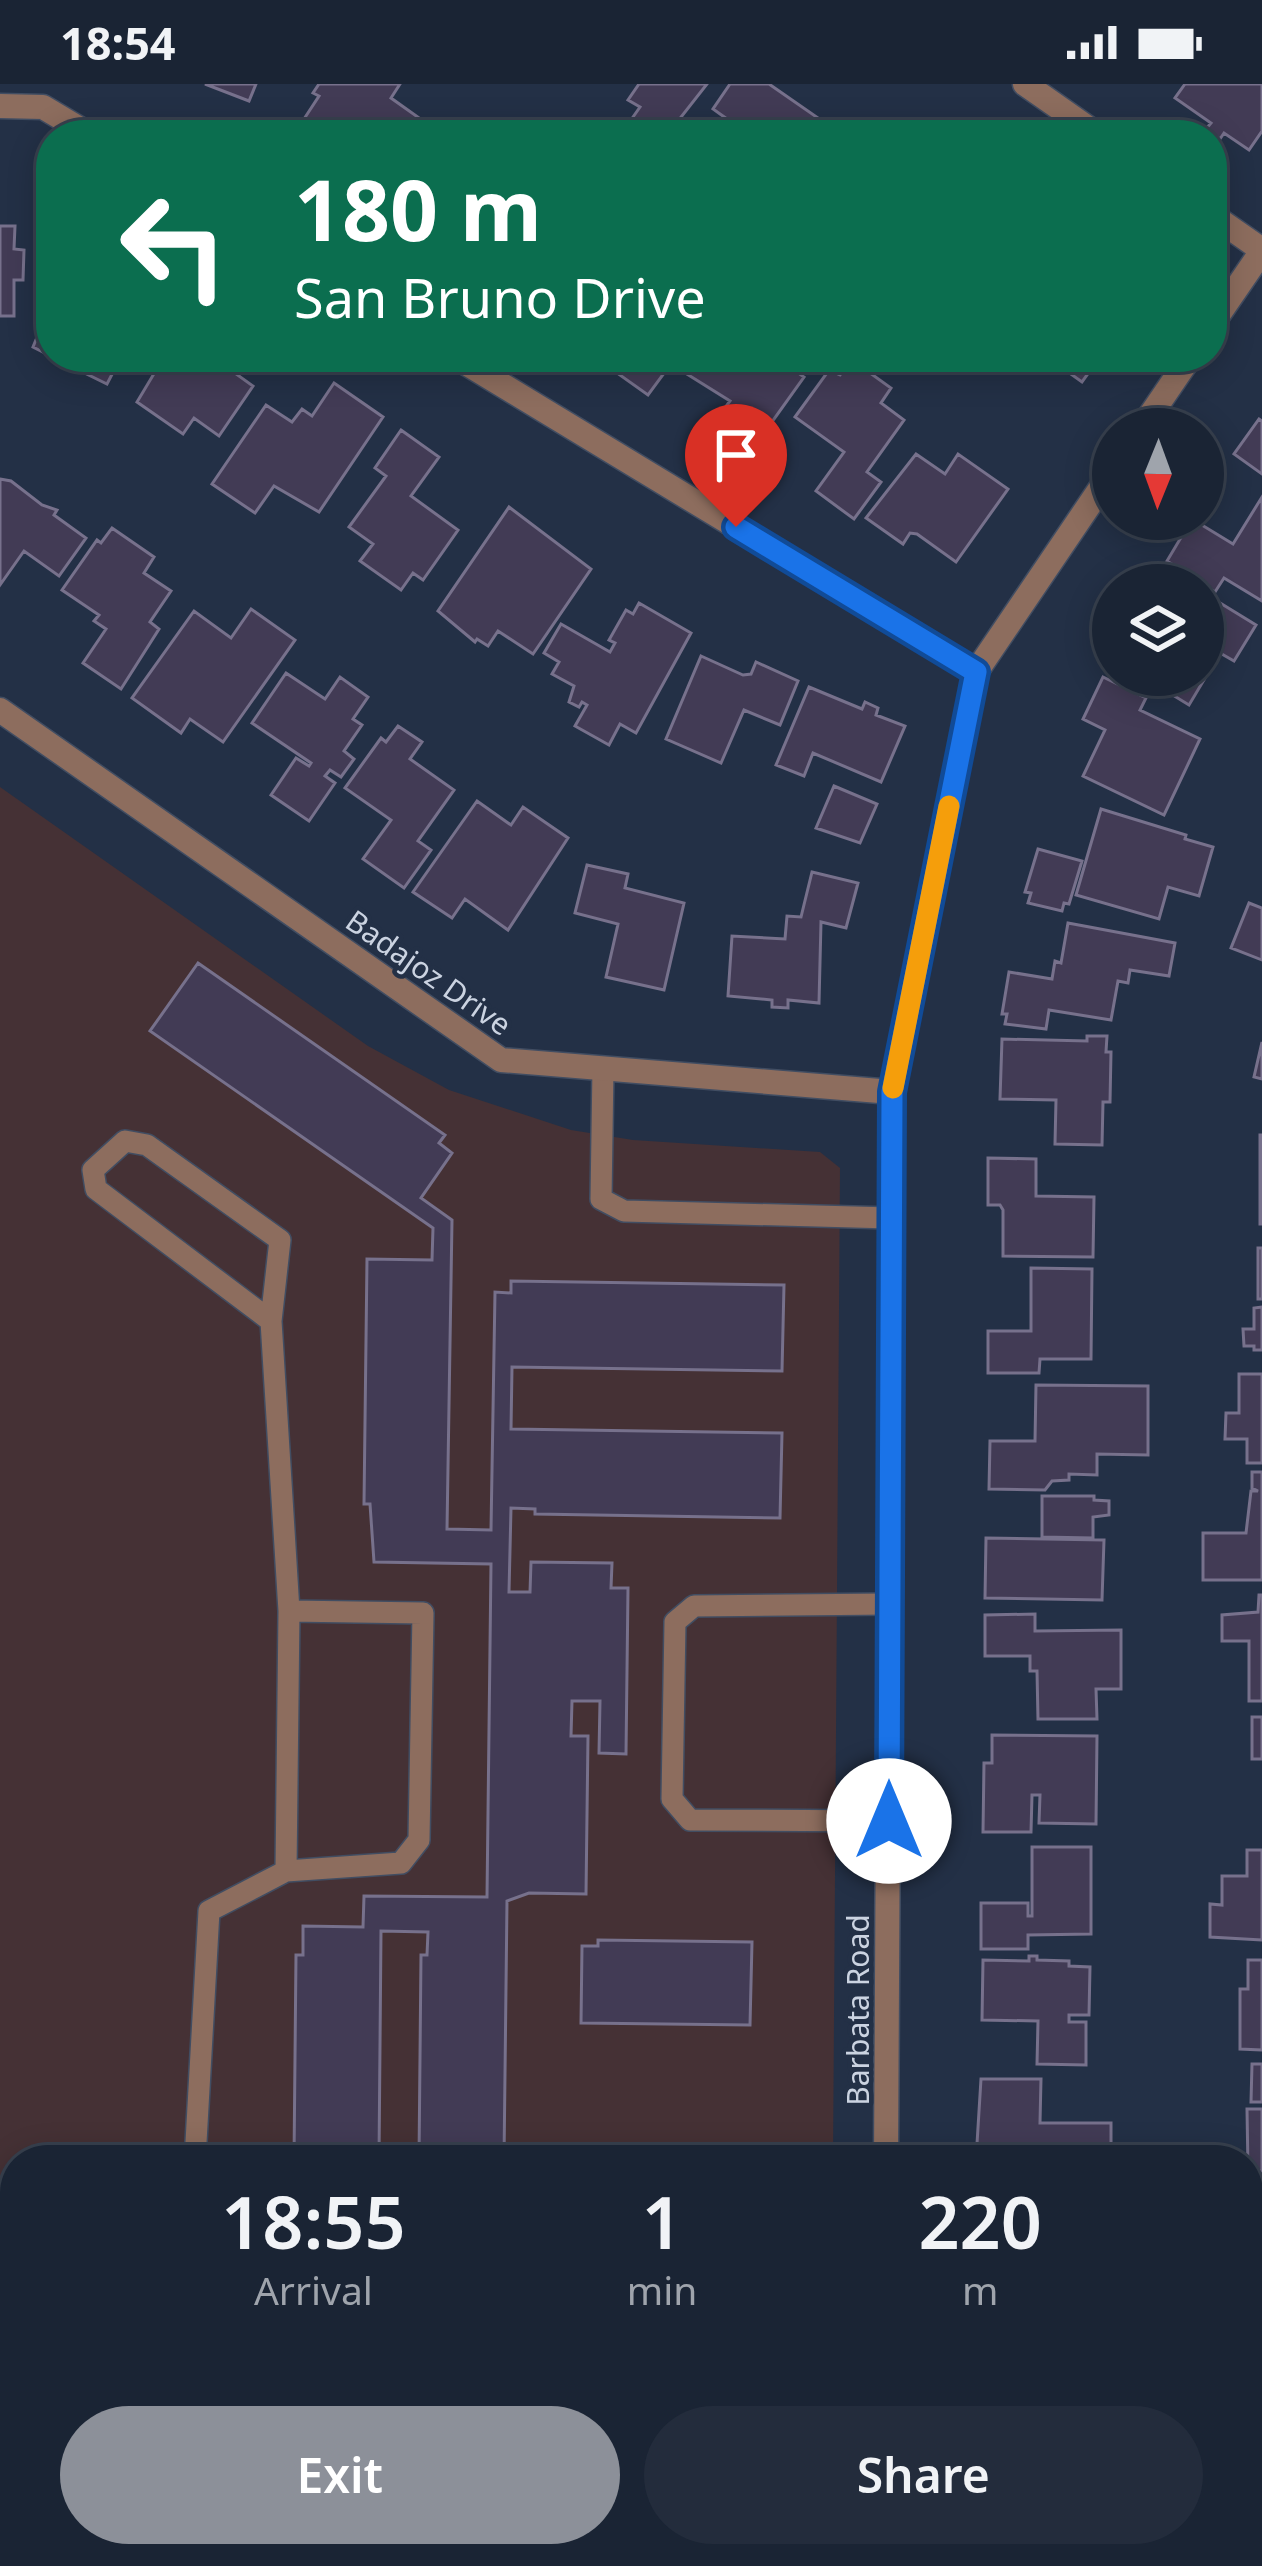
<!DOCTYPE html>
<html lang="en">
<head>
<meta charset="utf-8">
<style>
  :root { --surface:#1a2434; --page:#232c3c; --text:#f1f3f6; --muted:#9fa4ac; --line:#38414f; --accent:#8c9099 }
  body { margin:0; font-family:"Noto Sans",sans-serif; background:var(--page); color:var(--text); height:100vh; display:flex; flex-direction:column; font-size:45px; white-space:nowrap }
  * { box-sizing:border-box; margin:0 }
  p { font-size:39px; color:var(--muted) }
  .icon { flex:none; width:66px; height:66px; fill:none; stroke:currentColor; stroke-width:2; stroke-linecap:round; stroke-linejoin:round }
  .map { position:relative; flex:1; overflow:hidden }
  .panel { position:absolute; left:0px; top:2061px; width:1263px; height:423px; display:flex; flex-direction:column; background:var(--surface); border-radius:48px 48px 0 0; box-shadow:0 6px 30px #0003,0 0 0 3px var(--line) }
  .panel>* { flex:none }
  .banner { position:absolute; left:36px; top:36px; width:1191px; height:252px; border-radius:48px; box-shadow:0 6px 30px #0003,0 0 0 3px var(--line); background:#0b6e4f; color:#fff; overflow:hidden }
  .needle { width:78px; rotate:181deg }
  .tools { position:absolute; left:1092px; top:324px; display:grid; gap:24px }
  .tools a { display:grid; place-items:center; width:132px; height:132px; border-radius:50%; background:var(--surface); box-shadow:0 6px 30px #0003,0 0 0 3px var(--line); font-size:60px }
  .pin { position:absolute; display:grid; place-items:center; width:102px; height:102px; color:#fff; margin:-123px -51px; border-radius:50% 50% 50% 0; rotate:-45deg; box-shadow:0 0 12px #0007 }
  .pin .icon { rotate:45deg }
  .me { position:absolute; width:132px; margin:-66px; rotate:0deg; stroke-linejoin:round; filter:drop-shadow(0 0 9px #0008) }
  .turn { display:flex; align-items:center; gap:42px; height:252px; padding:0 60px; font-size:54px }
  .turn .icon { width:156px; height:156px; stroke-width:2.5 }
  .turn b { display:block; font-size:84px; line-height:102px }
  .eta { display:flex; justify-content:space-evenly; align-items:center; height:204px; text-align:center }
  .eta b { font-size:72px; font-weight:600; line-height:84px }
  .action { display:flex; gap:24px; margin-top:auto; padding:24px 60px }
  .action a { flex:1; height:138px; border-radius:72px; background:var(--accent); color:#fff; font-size:48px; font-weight:600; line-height:138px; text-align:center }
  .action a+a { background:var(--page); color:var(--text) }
  .status { display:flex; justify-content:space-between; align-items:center; height:84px; padding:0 60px; background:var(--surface); direction:ltr }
  .status svg { height:33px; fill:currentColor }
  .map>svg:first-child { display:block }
</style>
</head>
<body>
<div class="status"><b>18:54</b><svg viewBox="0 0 49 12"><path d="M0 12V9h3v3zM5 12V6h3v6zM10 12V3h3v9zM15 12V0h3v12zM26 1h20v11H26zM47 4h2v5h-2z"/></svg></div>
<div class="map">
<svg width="1262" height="2482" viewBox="0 0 1262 2482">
  <rect width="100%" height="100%" fill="#233046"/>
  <path fill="#453135" d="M0,703L368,962L449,1006L571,1046L633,1056L820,1068L840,1084L833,2076H15V2169H0Z"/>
  <path fill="#423b55" stroke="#77718c" stroke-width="3" d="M205,0H256L249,17Z
    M319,0H400L391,14L422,36L411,51H320L302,38L319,12L313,9Z
    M639,0H707L667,51H638L626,43L640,23L628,16Z
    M730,0H769L831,43L825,51H738L723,41L727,35L713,25Z
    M1185,0H1262V47L1249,66L1224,49L1220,55L1206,45L1211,39L1175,14Z
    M903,36L924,51H893Z
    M0,142H15L14,165L24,166L23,196H14V232H0Z
    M51,219V272L33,263Z
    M52,273H121L107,300Z
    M164,273H221L218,277L253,302L219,352L194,334L183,350L137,318Z
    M628,273H676L648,311L617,289Z
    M689,273H799L791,284L804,293L744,377L706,350L730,317L682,287Z
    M1047,273H1100L1082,298Z
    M852,276L891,304L881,319L904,336L867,388L881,398L854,435L816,407L844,368L795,333L829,286L840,291Z
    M334,299L383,333L319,428L274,402L255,429L212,400L266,321L292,338L302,325L312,332Z
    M1259,335L1262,337V390L1234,370Z
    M401,346L439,373L411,412L458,446L423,496L413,489L401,506L360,477L373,460L349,443L386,392L375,384Z
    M916,370L945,390L958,370L1008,405L956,478L917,450L910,449L903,460L866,434Z
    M0,395L11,397L42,421L57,426L54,431L86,454L59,492L24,467L0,501Z
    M1262,413V517L1224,494L1215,508L1167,477L1192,435L1233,460Z
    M509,423L591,485L533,570L498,547L488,562L477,555L475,558L438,527Z
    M112,444L154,473L144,489L171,507L150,538L159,545L121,605L83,579L106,545L94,537L99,531L62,506L97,456L101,459Z
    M1212,514L1256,541L1234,577L1220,569L1189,621L1140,591H1203V529Z
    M639,519L691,549L636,649L620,640L609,661L575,642L587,621L582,618L579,623L569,618L574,602L552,590L559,578L544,569L561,540L610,568L615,559L609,556L626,526L633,530Z
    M251,525L295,556L223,658L190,635L181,649L132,614L194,527L231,554Z
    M701,572L743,591L751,590L756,578L798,597L780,641L744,626L721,679L666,655Z
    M286,589L325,615L340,593L368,613L353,635L362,641L344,667L354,675L341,693L330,686L325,692L335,699L309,737L271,711L296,674L309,682L311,679L252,639Z
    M1103,593L1146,614L1140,626L1200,655L1164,731L1083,692L1105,646L1083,635Z
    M809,603L862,625L865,618L878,624L876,631L905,642L881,698L813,669L804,692L776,681Z
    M398,642L422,658L410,675L454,706L418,757L431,766L404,804L363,775L391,736L345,704L381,654L386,658Z
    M834,702L877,720L860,759L816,744Z
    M477,717L511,741L523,723L568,754L508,846L465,815L452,834L413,808Z
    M1101,725L1186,751L1185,755L1213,763L1199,812L1168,803L1159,835L1076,811Z
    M1038,765L1082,777L1069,820L1064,819L1062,827L1028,819L1031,809L1025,808Z
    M587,781L628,790L625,804L684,819L664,906L606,893L618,840L575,829Z
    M812,788L858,799L846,844L821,838L819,919L788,916V924L772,923V916L728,912L732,852L785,855L787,832L801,833Z
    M1249,819L1262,824V876L1231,864Z
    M1068,839L1175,859L1169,892L1130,886L1128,899L1118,897L1111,936L1049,926L1046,945L1005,940L1007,930H1002L1009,888L1052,895L1055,877L1061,879Z
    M198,879L445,1051L439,1059L452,1069L421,1114L452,1136L447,1445L491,1446L495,1208L511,1209V1197L784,1201L782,1287L512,1283L511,1345L782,1349L780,1434L535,1430V1425L511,1424L509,1508H530L531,1478L612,1479L611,1504H628L626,1670L599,1669L600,1617H572L571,1652H588L586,1810L529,1809L507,1817L504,2076H419L421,1871H427L428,1848L381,1847L379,2076H294L296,1871H303V1842L363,1843L364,1812L487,1813L491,1480L374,1478L370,1420H364L367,1175L432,1176L433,1144L150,947Z
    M1087,952H1107L1106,968H1111L1110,1018H1103L1102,1061L1055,1060L1056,1016L1000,1015L1002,955L1087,957Z
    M1262,958V995L1254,993Z
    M1260,1051H1262V1140H1260Z
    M988,1074L1036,1075V1112L1094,1113L1093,1173L1003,1172V1126L1000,1121H988Z
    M1258,1164H1262V1215H1258Z
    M1031,1184L1092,1185L1091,1275H1040L1039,1289H988V1247H1031Z
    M1262,1223V1266H1254V1262H1244L1243,1245H1254V1224Z
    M1239,1290H1262V1379H1247V1355H1225L1226,1329H1239Z
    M1036,1301L1148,1302V1371L1097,1370V1391L1069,1390V1396L1052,1397L1045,1406L989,1405L990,1357H1035Z
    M1252,1388H1262V1496H1203V1449H1246L1251,1407H1258L1252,1404Z
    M1042,1412H1094V1416L1109,1417V1431L1093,1433V1454L1042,1453Z
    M986,1454L1104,1456L1102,1516L985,1514Z
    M1259,1511H1262V1617H1249V1557H1222V1531L1258,1528Z
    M1035,1530V1547L1121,1546V1605H1096L1097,1635H1038L1037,1587H1030V1572H985V1531Z
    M1252,1633H1262V1675H1252Z
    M992,1651L1097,1652L1096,1740L1039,1739L1040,1711H1032L1031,1748H983L984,1679H992Z
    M1032,1763H1091V1850L1028,1851V1865H981V1819H1028V1832H1032Z
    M1247,1766H1262V1856L1210,1853V1820L1222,1821V1792H1247Z
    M598,1856L752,1858L750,1941L581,1939L582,1862H598Z
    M1029,1872H1037V1876L1069,1877V1882L1090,1883L1089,1931H1069V1938H1086V1981L1037,1980L1038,1937L982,1936L983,1876L1029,1877Z
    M1248,1876H1262V1966L1240,1965V1905H1248Z
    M1252,1980H1262V2018H1251Z
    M981,1995H1041L1040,2039H1111V2076H976Z
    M1247,2025H1262V2087L1248,2086Z
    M136,2479H177V2482H136Z"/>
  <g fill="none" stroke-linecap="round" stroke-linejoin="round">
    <defs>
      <path id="lane" d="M603,984L601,1115L624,1127L891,1134
        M271,1237L96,1105L93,1086L125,1057L147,1061L280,1156L271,1237L289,1527
        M888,1737L690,1736L672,1715L675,1538L694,1522L889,1520
        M195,2076L209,1827L286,1787L401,1779L419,1756L423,1529L289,1527L286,1787"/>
      <path id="street" d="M1025,0L1098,51
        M0,22L43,23L90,51
        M1212,131L1262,166
        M1212,240L1262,167
        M456,273L976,588
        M1141,345L1190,273
        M0,626L501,976L892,1008
        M886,2076L892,1008L976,588L1113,386
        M1248,2148H1262
        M0,2386H15
        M1248,2402H1262
        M289,2469L290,2482"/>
      <path id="secondary" d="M0,2259H15
        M1248,2275H1262"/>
    </defs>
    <use href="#lane" stroke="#414d62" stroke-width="24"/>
    <use href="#street" stroke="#414d62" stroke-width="27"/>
    <use href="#secondary" stroke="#414d62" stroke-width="27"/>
    <use href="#lane" stroke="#8d6d5e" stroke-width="21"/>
    <use href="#street" stroke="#8d6d5e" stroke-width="24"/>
    <use href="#secondary" stroke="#c18f77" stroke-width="24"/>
  </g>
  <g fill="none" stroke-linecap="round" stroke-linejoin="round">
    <defs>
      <path id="route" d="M736,443L976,588L892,1008L889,1737"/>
    </defs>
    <use href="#route" stroke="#114b97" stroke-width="30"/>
    <use href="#route" stroke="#1a73e8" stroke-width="21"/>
    <path stroke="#f59e0b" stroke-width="21" d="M893,1004L949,722"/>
  </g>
  <g text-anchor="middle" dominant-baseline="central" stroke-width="9" stroke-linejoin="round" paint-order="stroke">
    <g font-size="30" fill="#cbd3e1" stroke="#233046">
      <text transform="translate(429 888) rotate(35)">Badajoz Drive</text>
      <text transform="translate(857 1926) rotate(-90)">Barbata Road</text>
    </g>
  </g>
</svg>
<div class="tools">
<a><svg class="needle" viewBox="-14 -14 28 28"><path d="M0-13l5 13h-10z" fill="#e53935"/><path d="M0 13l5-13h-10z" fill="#9fa4ac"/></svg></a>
<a><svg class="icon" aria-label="layers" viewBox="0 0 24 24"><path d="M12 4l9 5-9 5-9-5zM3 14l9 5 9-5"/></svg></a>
</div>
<div class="pin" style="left:736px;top:443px;background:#d93025"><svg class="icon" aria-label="arrive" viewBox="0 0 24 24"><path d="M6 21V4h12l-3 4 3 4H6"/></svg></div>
<svg class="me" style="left:889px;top:1737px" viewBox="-20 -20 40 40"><circle r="19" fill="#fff"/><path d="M0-13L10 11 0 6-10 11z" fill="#1a73e8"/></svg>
<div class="banner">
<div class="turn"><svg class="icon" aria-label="left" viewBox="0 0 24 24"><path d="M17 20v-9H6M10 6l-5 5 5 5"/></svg><div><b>180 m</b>San Bruno Drive</div></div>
</div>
<section class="panel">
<div class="eta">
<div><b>18:55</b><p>Arrival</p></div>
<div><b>1</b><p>min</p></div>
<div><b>220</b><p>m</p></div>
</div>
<div class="action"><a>Exit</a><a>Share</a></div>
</section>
</div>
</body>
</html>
